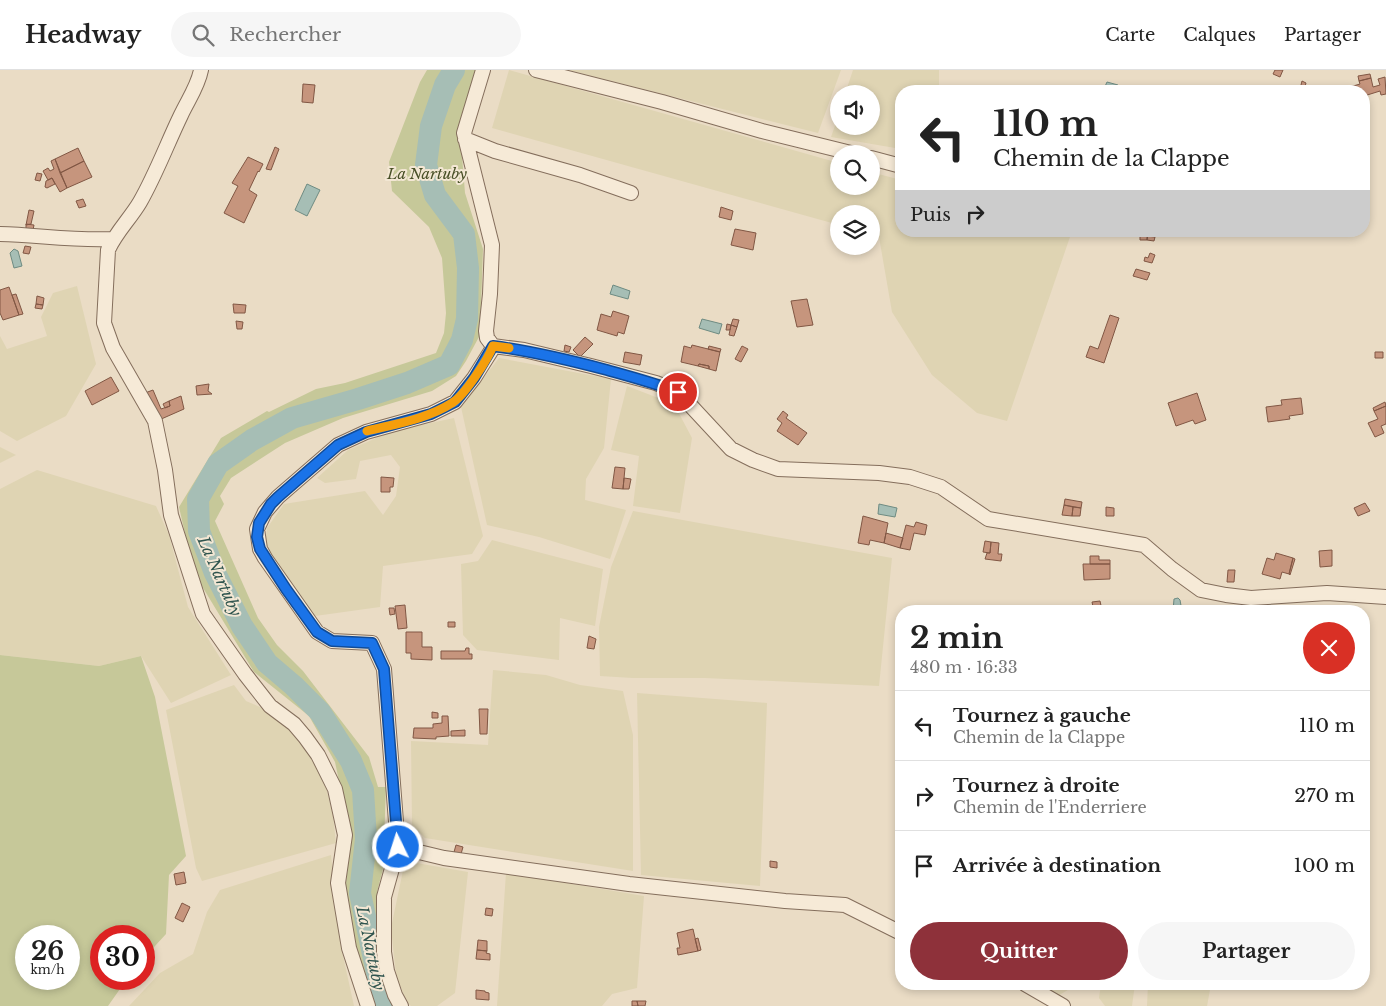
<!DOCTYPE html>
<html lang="fr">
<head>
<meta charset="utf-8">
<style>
  :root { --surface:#fff; --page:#f6f6f6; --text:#222; --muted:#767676; --line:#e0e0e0; --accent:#8e313a }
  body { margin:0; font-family:"Libre Baskerville",serif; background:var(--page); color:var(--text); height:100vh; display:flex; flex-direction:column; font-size:19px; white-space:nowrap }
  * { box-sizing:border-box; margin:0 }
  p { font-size:16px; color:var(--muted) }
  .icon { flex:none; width:28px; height:28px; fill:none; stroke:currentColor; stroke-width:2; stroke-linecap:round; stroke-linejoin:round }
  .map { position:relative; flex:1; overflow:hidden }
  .drawer { position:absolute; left:895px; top:535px; width:475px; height:385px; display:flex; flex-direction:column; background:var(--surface); border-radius:20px; box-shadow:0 2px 8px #0003 }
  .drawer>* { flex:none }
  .guide { position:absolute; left:895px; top:15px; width:475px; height:152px; border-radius:20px; box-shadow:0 2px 8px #0003; background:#fff; color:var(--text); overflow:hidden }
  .buttons { position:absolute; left:830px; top:15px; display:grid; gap:10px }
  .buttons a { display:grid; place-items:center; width:50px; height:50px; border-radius:50%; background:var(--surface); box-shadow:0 2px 8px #0003; font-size:25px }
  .speed { position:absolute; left:15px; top:855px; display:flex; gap:10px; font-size:25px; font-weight:700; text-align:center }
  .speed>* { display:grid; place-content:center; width:65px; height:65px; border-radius:50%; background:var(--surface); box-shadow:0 2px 8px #0003; line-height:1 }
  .speed small { font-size:12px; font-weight:400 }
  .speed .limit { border:8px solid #d22; background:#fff; color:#111 }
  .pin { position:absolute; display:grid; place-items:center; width:42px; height:42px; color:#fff; margin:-21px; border:2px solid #fff; border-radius:50%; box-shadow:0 1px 5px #0007 }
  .me { position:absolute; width:55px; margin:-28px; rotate:356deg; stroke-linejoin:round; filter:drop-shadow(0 0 4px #0008) }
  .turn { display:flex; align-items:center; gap:18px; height:105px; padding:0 15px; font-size:22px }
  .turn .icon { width:65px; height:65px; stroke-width:2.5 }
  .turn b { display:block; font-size:35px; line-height:42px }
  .then { display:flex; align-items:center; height:48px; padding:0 15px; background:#0003; gap:10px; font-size:19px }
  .round { display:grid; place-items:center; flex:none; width:52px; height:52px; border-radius:26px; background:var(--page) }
  .headline { display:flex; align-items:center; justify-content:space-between; height:85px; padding:0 15px }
  h1 { font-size:30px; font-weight:700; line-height:38px }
  .cta { display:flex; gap:10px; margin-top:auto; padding:10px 15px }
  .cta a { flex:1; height:58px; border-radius:30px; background:var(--accent); color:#fff; font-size:20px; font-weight:700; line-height:58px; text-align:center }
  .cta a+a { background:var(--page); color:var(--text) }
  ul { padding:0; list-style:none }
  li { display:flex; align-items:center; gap:15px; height:70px; padding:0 15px; border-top:1px solid var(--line) }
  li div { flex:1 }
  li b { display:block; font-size:19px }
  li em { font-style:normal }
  header { display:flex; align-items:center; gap:30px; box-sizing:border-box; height:70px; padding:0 25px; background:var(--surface); border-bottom:1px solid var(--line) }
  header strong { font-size:24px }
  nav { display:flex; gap:28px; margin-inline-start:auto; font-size:18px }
  .search { width:350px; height:45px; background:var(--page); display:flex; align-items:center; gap:12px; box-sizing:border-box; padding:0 18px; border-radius:28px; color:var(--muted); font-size:19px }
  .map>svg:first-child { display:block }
</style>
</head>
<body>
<header>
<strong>Headway</strong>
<div class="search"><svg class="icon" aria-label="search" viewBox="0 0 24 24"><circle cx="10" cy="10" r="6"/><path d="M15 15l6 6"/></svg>Rechercher</div>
<nav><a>Carte</a><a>Calques</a><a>Partager</a></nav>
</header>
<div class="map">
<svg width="1386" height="936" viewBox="0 0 1386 936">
  <rect width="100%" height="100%" fill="#eadcc5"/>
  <path fill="#dfd4b3" d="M509,0L839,93V116H871V102L901,110V161H1072L1007,351L977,343L932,305L892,242L879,167L871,164V144H839V155L492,58Z
    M568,0H841L818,63Z
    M853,0H939V21H901V79L831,67L839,44V56H871V24H845Z
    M77,216L96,294L66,346L17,371L0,361V266L7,279L47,266L41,247L53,223Z
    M499,288L611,309L604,378L586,409L585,430L626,440L610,489L539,467L487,455L461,337Z
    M627,316L674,334L692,368L680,443L633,436L639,386L611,380Z
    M454,348L483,466L472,484L383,496L380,537L315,546L265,475L267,458L284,434L365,421L383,445L396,426L400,397L391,385L360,391L356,409L325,413L317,408L348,380L393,361Z
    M0,377L16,385L0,393Z
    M37,400L156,436L169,465L188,537L231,605L171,633L141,586L99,596L0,585V419Z
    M633,441L892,488L879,616L705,608H633L600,606L599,557L611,497Z
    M492,470L603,499L595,556L560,548L559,590L477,580L463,565L461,494L478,491Z
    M493,600L546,605L580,615L623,621L633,665V801L425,768L412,755L411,671L488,675Z
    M234,615L246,631L274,643L299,669L324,709L333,746L336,773L202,811L196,798L166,640Z
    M637,623L767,633L760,816L641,805Z
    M331,785L340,872L354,936H129L160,903L193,884L207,842L220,820Z
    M405,791L468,802L455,923L437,936H411L407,933L396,905L391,858Z
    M506,803L644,826L637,918L612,924L602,936H497Z
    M1035,914H1078L1056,927Z
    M1101,914H1135L1132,936H1105L1099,928Z
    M1148,914H1211L1207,936H1147Z"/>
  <path fill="#c6c899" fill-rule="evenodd" d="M427,0H477L460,61L465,123L483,179L480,265L466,291L456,306L432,321L343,348L285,373L231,408L220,426L224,434L215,451L258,548L277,575L303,601L369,687L378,717H386L383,799L377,822L394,916L396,936H372L353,878L344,831L351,768L335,692L309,646L254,602L194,503L179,437L221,368L267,341L269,342L316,319L345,313L436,283L444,263L446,243L442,188L429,157L392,121L389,92L420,12Z
    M0,585L99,596L141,586L155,627L186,786L169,805L166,864L144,888V866H101V909H127L108,936H0ZM26,866H69V909H26Z"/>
  <path fill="#a6beb5" stroke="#6e8b82" d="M1107,12L1118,15L1116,21H1103Z
    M307,114L320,120L307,146L295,140Z
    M14,179L18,181L22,196L14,198L10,183Z
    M613,215L630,221L628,229L610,224Z
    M702,249L722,254L719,264L699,258Z
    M879,434L897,438L895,447L878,444Z
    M1178,528L1180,530L1182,541H1173L1174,529Z"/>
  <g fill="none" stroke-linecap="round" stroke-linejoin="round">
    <path stroke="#a6beb5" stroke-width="22" d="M384,936L360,823L366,769L363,720L351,691L320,642L294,616L267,593L242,556L215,503L199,461L198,429L218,394L252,370L292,348L358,329L407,313L449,295L462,270L467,249L468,198L464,164L435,125L426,95L431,56L445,15L454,0"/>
  </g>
  <path fill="#c6957d" stroke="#815744" d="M1275,0H1283L1280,7L1273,4Z
    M1370,4L1371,8L1359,11L1358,6Z
    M1385,7L1386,24L1381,25L1380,21L1364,26V21H1352L1350,17L1360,14L1359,11L1371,8L1373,17L1380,15L1378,9Z
    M1302,11L1306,13L1304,20L1300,19Z
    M303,14L315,15L313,33L302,32Z
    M275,77L279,79L271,100L266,99Z
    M78,78L84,91L60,103L55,89Z
    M248,87L263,94L259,102L258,101L249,120L257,125L244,153L224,143L238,116L232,113Z
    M55,89L67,118L60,122L52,108L48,110L43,101L48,98L50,101L54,99L51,91Z
    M84,91L92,107L67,118L60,103Z
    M37,103L42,104L40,111L35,110Z
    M52,108L55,114L47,118L45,117L46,111Z
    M83,129L86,136L79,138L76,131Z
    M721,137L733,141L731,150L719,147Z
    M29,140L34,141L31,154L26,155Z
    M26,154L34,155L33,160L26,159Z
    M735,159L756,163L753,180L731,175Z
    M1145,161H1157V165H1145Z
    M1140,165H1148L1147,170H1140Z
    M1147,166L1155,167L1154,171L1147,170Z
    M25,176L31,177L29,184L23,183Z
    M1150,183L1155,185L1152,193L1144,191L1145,187L1148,188Z
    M1136,199L1150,203L1147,210L1133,206Z
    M9,217L19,245L3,250L0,243V220Z
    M16,224L23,244L19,245L12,225Z
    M37,226L44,228L43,235L36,234Z
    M807,229L813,255L797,257L791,231Z
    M36,234L43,235L42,239L35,238Z
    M233,234L246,235L245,243H234Z
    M613,241L629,246L624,264L618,262L617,266L597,260L601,244L611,247Z
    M1110,245L1119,248L1104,293L1086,287L1090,276L1098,279Z
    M733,249L739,250L737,257L731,255Z
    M236,251L243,252L242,259H237Z
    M727,254L731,255L730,260H726Z
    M731,255L737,257L734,266L729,265Z
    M585,267L593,274L580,287L573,280Z
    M565,275L571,277L569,282L564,281Z
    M692,275L720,282L716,301L709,299V296L699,294L698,296L681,292L684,276L691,278Z
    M709,276L721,279L720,282L708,279Z
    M742,276L748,279L741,292L735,289Z
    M625,282L642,285L640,295L623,292Z
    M1375,282H1383V288H1375Z
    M699,294L709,296V299L698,296Z
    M111,307L119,321L92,335L85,321Z
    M209,314L208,321L212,324L197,325L196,316Z
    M153,320L161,339L170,336L169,331L181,326L184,339L159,350L145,323Z
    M1197,323L1206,350L1195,354L1193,350L1176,356L1168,333Z
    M1301,328L1303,344L1289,346L1290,349L1268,352L1266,337L1282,335L1281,330Z
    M169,331L170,336L165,338L163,334Z
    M1385,332L1386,336L1374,341L1373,338Z
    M1386,336V354L1381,356L1384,363L1375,367L1368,353L1378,349L1374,341Z
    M783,341L788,345L786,348L807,363L798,375L777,361L782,353L777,349Z
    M615,397L625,398L623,419L612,418Z
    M381,407L394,408L393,417H390V422H381Z
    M624,408L631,409L629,419H623Z
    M1065,429L1082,432L1081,438L1064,435Z
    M1365,433L1370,441L1358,446L1354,438Z
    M1064,435L1073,437L1072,446L1062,445Z
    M1073,437L1081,438L1080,446H1072Z
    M1106,437L1114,438V446H1106Z
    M863,446L888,453L884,473L870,470L869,475L858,473Z
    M916,452L927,455L925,465L914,463L910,480L900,478L906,455L914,457Z
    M886,463L903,468L900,478L884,473Z
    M985,471L991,472L990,483L983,482Z
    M991,472L999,473L998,484H1002L1001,491L985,489L987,483H990Z
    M1332,480V496L1320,497L1319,481Z
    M1276,483L1293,488L1289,504L1282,502L1280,509L1262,504L1267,488L1274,490Z
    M1090,486H1099V490H1110V494H1090Z
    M1293,488L1295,489L1290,505L1289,504Z
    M1083,494H1110V509L1084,510Z
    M1228,500H1235L1234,512H1227Z
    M1100,531L1102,540L1094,541L1092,532Z
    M405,535L407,558L398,559L395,536Z
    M389,538H394L395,544L390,545Z
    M448,552H455V557H448Z
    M406,562H422V577H432V590L411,589V583H406Z
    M589,566L596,569L594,579L587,578Z
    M466,578H469V584H472V589H441V581H465Z
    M479,639H488L487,664H480Z
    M432,642L438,643V648H432Z
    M442,646H448L449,666L436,667V669L413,668L414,658H433V654L442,653Z
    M465,660V666H451V661Z
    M456,775L463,777L461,784L454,782Z
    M770,791L777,792V798L770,797Z
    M184,802L186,813L176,815L174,804Z
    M182,833L190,837L183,852L175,848Z
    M486,838L493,839L492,846L485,845Z
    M693,859L698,881L678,885L677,878H680L677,863Z
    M698,868L701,880L698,881L695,869Z
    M478,870L487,871V881L477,880Z
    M477,880L487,881L486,883L490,884V890L476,889Z
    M476,920L485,921V922L489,923V930L476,929Z
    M632,931H637L638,936H632Z
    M637,931H646L645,936H638Z"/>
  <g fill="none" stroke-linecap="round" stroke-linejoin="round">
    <defs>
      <path id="minor" d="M201,0C198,16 188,30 181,45C167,74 156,104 140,132C130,149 116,162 108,180L104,253L113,278L155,351L165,400L171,445L203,544L245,604L270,636L294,654L305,667L318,685L335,719L345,765L338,813L349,878L368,936
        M536,0L662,32L762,61L855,84
        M465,69L495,81L580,105L631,123
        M871,88L901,96
        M0,164C38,165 75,171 113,169
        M493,276L524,280L591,296L656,313L678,322L731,379L753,390L778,399L879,403L910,407L941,417L988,449L1144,475L1172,499L1201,520L1226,525L1251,528L1327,523L1386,527
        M398,777L444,788L629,814L785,831L845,835L901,863
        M1025,914L1063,936
        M401,936L395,925L387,901L384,882V827L398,777L384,599L372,573L332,571L317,562L265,488L260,479L257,459L265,442L278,427L338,375L366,362L431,344L455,332L474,308L491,281L493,276L487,268L486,261L490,224L492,175L464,63L483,0"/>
    </defs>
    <use href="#minor" stroke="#846e5c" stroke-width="16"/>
    <use href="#minor" stroke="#f6ead7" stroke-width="14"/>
  </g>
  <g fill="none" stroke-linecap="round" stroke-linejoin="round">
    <defs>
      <path id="route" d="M398,777L384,599L372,573L332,571L317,562L286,519L260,479L257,467L259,453L271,434L278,427L338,375L366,362L431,344L455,332L474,308L493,276C532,281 569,290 607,300C631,307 655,313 678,322"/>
    </defs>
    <use href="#route" stroke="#114b97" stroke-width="12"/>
    <use href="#route" stroke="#1a73e8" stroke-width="9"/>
    <path stroke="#f59e0b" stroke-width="9" d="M367,361C395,354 427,349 452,333C464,326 488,289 493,276L509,278"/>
  </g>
  <g text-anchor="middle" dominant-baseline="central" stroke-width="4" stroke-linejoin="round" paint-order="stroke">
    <g font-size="15" font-style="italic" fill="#495027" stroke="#f3e7d4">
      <text x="427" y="103">La Nartuby</text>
    </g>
    <g font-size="16" font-style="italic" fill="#2f544e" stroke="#f3e7d4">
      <text transform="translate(220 506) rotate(66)">La Nartuby</text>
      <text transform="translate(371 878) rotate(78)">La Nartuby</text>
    </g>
  </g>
</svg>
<div class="buttons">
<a><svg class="icon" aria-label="sound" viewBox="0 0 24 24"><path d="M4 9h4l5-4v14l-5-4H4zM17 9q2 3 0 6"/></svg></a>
<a><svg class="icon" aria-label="search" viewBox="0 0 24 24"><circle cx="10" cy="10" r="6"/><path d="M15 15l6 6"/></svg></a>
<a><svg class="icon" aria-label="layers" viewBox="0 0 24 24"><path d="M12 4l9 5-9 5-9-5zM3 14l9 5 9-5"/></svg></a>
</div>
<div class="speed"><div>26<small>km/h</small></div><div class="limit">30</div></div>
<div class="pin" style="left:678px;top:322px;background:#d93025"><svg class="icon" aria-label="arrive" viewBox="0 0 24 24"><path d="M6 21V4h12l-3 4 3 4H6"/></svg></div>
<svg class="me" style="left:398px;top:777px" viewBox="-20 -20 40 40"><circle r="17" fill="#1a73e8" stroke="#fff" stroke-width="3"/><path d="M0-11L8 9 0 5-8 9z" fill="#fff"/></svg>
<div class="guide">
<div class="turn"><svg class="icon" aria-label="left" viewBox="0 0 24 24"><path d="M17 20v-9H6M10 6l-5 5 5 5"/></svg><div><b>110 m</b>Chemin de la Clappe</div></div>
<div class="then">Puis<svg class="icon" aria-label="right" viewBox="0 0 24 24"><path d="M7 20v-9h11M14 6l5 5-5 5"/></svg></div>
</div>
<section class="drawer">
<div class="headline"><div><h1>2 min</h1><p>480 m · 16:33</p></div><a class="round" style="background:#d93025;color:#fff"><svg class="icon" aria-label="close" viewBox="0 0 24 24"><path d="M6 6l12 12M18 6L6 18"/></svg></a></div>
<ul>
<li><svg class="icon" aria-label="left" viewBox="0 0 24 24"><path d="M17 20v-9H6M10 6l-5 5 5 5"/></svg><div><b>Tournez à gauche</b><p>Chemin de la Clappe</p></div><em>110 m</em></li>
<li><svg class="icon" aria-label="right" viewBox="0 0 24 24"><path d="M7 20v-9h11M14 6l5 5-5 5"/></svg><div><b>Tournez à droite</b><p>Chemin de l'Enderriere</p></div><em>270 m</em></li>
<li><svg class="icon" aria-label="arrive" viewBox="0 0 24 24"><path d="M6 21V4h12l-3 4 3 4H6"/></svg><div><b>Arrivée à destination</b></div><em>100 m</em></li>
</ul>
<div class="cta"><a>Quitter</a><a>Partager</a></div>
</section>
</div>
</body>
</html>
